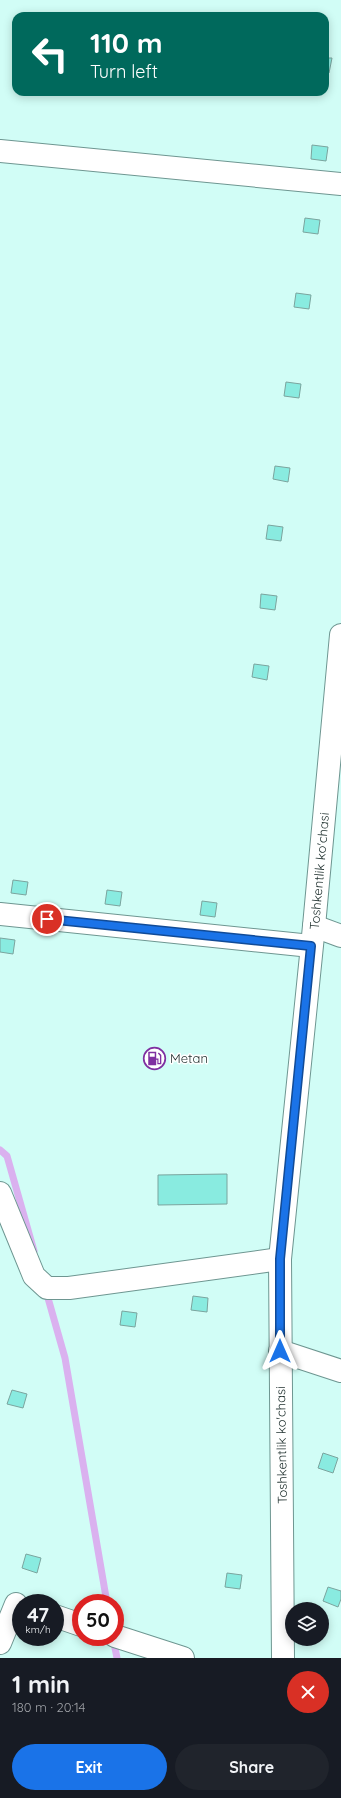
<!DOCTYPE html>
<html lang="en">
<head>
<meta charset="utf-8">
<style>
  :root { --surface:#171b24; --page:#20242c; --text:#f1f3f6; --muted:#9ea1a6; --accent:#1a73e8 }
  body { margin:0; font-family:Quicksand,sans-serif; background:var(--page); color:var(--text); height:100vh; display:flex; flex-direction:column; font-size:15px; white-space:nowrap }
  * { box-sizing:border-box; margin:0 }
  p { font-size:13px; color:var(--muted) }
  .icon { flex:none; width:22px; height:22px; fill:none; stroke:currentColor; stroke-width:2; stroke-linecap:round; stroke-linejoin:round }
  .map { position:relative; height:1658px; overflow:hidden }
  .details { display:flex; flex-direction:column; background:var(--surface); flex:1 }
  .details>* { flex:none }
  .guide { position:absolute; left:12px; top:12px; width:317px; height:84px; border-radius:12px; box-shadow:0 2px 10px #0003; background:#00695c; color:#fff; overflow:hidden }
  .buttons { position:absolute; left:285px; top:1602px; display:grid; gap:8px }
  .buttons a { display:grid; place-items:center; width:44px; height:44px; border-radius:50%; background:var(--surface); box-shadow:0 2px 10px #0003; font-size:20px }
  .speed { position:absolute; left:12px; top:1594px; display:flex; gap:8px; font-size:20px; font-weight:700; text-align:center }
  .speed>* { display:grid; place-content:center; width:52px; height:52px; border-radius:50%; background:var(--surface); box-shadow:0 2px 10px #0003; line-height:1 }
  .speed small { font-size:10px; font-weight:400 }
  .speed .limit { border:6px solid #d22; background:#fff; color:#111 }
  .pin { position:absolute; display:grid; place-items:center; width:34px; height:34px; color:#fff; margin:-17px; border:2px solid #fff; border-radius:50%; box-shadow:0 1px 4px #0007 }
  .me { position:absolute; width:44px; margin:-22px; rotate:0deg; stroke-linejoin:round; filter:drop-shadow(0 0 3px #0008) }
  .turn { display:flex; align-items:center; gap:14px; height:84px; padding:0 12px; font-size:18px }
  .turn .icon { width:52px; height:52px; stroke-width:2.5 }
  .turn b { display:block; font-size:28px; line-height:34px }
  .round { display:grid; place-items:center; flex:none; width:42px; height:42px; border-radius:21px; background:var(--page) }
  .overview { display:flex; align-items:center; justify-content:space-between; height:68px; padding:0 12px }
  h1 { font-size:24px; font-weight:700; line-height:30px }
  .cta { display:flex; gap:8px; margin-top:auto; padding:8px 12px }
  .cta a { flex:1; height:46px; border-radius:24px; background:var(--accent); color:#fff; font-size:16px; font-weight:700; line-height:46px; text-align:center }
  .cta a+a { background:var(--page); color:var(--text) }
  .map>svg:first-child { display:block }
</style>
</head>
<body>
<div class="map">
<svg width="341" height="1658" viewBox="0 0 341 1658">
  <rect width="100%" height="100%" fill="#d1fdf6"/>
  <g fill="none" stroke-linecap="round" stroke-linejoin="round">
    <path stroke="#dab1ef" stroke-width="7" d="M0,1150L7,1156L34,1251
      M46,1291L65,1358L107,1603
      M113,1638L117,1658"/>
  </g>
  <path fill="#89ebe0" stroke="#7ba49e" d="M325,58H332L329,73L325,72Z
    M312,145L328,147L326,161L311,159Z
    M305,218L320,220L318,234L303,232Z
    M296,293L311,295L309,309L294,307Z
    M286,382L301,384L299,398L284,396Z
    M275,466L290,468L288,482L273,479Z
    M268,525L283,527L281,541L266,539Z
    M261,594L277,596L275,610L260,608Z
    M254,664L269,666L267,680L252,677Z
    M13,880L28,882L26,895L11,893Z
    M107,890L122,892L120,906L105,904Z
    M202,901L217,903L215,917L200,915Z
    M0,938L15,940L13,954L0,952Z
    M227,1174V1204L158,1205V1175Z
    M193,1296L208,1298L207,1312L191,1310Z
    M122,1311L137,1313L135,1327L120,1325Z
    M12,1390L27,1394L23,1408L7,1404Z
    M323,1453L338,1458L333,1473L318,1468Z
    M26,1554L41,1558L37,1573L22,1568Z
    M227,1573L242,1575L240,1589L225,1587Z
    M328,1587L341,1591V1599L338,1607L323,1601Z"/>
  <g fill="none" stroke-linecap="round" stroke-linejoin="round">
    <defs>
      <path id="street" d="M0,151L341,184
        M0,914L311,946
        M314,926L341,936
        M0,1193L34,1276L47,1288H69L280,1259
        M280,1351L341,1371
        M55,1616L81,1625
        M115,1636L183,1658
        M0,1643L16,1604"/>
      <path id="secondary" d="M283,1658L280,1259L314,926L341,635"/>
    </defs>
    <use href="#street" stroke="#6e9691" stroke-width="24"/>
    <use href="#secondary" stroke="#6e9691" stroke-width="24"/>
    <use href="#street" stroke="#fff" stroke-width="22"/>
    <use href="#secondary" stroke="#fff" stroke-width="22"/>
  </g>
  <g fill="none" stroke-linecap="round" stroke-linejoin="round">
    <defs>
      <path id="route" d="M47,919L311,946L280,1259V1351"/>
    </defs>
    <use href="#route" stroke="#114b97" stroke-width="10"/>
    <use href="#route" stroke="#1a73e8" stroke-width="7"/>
  </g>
  <defs>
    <symbol id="fuel-ring" viewBox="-11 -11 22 22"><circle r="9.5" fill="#fff" stroke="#7f30a1" stroke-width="1.5"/><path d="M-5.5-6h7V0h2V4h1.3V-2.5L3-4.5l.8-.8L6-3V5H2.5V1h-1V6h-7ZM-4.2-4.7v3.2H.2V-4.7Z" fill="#7f30a1"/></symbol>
  </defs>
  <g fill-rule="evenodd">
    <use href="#fuel-ring" x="142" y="1046" width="25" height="25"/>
  </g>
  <g text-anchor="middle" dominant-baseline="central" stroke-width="3" stroke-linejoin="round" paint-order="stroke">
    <g font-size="13" fill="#1d2e2c" stroke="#fff">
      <text transform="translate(319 871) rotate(-85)">Toshkentlik ko'chasi</text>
      <text transform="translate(281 1445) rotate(-91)">Toshkentlik ko'chasi</text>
    </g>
    <g font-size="13" fill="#1d2e2c" stroke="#fff" text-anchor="start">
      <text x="170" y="1058">Metan</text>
    </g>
  </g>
</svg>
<div class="buttons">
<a><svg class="icon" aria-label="layers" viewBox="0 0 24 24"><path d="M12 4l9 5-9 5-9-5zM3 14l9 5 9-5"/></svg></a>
</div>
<div class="speed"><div>47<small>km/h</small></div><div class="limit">50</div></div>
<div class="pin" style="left:47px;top:919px;background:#d93025"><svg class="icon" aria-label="arrive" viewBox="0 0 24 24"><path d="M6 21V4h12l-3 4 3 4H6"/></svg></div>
<svg class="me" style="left:280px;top:1351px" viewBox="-20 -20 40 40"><path d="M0-17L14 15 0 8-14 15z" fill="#1a73e8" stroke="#fff" stroke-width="4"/></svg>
<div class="guide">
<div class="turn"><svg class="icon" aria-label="left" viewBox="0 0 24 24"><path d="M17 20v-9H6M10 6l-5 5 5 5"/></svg><div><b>110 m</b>Turn left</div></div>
</div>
</div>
<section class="details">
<div class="overview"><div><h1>1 min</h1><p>180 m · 20:14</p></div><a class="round" style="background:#d93025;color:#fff"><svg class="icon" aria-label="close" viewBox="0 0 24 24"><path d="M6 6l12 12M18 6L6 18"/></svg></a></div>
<div class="cta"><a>Exit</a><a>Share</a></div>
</section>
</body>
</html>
